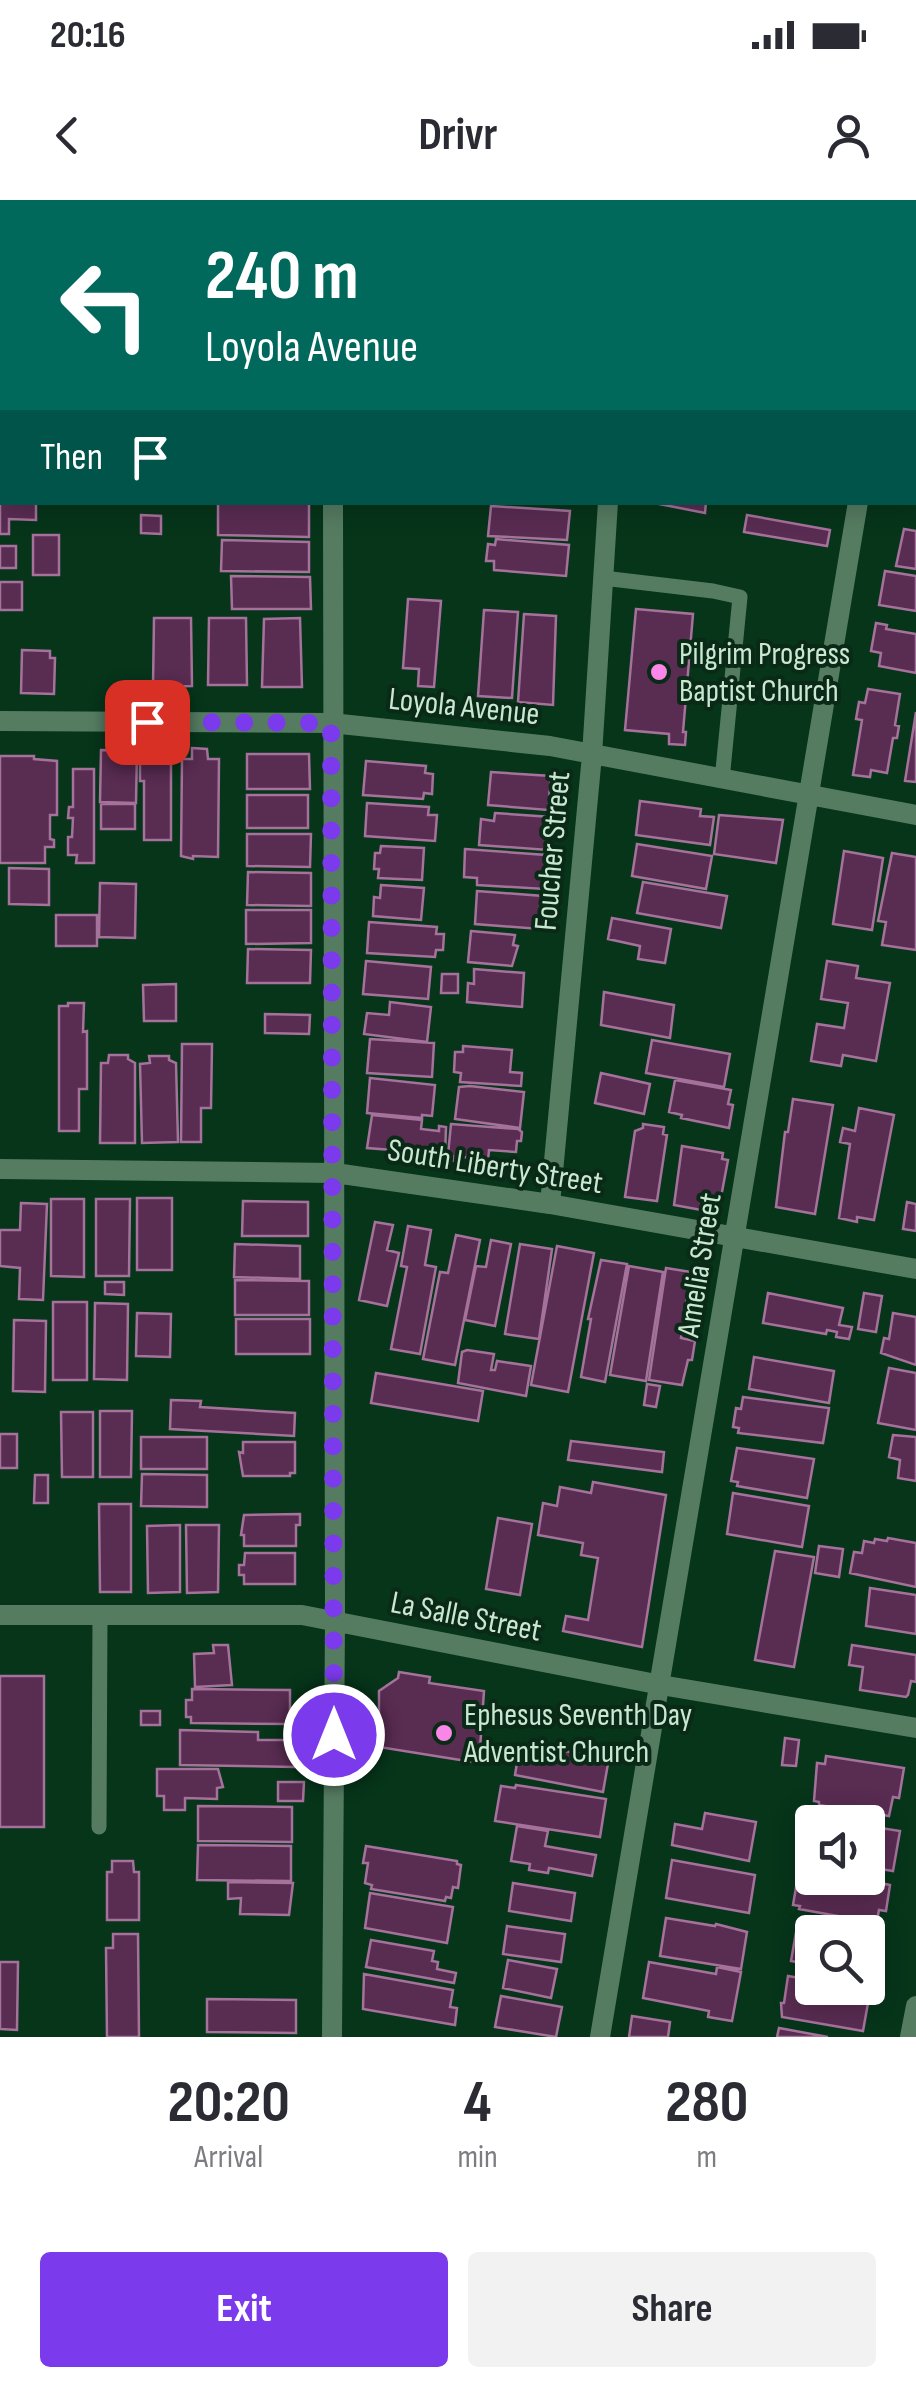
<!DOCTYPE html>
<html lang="en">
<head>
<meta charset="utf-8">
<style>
  :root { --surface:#fff; --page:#f2f2f3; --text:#2b2b33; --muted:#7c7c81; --accent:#7c3aed }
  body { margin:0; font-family:"Sofia Sans Condensed",sans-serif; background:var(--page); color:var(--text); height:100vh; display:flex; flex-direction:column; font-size:38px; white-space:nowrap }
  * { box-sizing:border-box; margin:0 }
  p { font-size:32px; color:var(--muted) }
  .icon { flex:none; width:55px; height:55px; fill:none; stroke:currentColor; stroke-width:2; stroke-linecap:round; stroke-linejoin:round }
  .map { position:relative; height:1837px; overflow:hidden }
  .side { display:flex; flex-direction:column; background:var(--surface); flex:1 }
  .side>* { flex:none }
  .top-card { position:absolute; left:0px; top:0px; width:918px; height:305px; box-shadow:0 5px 25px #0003; background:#00695c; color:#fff; overflow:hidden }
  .buttons { position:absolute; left:795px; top:1605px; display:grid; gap:20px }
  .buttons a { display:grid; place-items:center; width:90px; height:90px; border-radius:10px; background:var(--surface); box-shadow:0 5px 25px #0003; font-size:50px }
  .pin { position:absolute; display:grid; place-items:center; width:85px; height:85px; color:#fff; margin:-42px; border-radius:20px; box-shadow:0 5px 15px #0006 }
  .me { position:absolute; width:110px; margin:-55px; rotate:0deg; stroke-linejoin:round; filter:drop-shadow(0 0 8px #0008) }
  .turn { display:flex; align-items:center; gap:35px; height:210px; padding:0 40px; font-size:45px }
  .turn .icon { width:130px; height:130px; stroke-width:2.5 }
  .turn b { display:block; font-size:70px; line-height:85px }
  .then { display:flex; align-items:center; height:95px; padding:0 40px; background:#0003; gap:20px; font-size:38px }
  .eta { display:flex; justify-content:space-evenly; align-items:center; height:170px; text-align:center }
  .eta b { font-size:60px; font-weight:700; line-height:70px }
  .cta { display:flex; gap:20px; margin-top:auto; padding:20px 40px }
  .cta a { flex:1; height:115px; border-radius:10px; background:var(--accent); color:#fff; font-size:40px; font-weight:700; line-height:115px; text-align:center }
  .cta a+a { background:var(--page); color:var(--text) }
  .status { display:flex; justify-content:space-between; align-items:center; height:70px; padding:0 50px; background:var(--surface); direction:ltr }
  .status svg { height:28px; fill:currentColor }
  header { display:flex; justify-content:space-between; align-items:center; height:130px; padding:0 40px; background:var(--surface); font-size:45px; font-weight:700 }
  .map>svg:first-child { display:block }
</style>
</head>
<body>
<div class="status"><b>20:16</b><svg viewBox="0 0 49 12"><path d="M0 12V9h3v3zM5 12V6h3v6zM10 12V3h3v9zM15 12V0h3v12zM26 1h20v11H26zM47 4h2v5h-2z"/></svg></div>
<header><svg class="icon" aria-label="back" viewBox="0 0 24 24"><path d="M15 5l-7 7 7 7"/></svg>Drivr<svg class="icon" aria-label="person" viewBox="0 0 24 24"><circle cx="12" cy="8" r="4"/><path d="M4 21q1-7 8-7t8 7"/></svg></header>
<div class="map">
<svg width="916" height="1837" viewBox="0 0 916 1837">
  <rect width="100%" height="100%" fill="#06351a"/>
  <path fill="#592c52" stroke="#a5729b" stroke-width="2.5" d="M365,0H456L364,2Z
    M507,0H598L507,2Z
    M0,300L36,302V320L9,319V334H0Z
    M218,302L309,303V337L218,335Z
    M649,302H706L705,313Z
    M491,306L570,311L567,340L488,336Z
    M141,315L161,316V334L141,333Z
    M747,315L830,330L827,346L744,332Z
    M904,329L916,331V369L896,366Z
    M33,335H59V375H33Z
    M496,339L569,345L566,376L494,370V361H486L488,344L495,345Z
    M222,340L309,342V372L221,371Z
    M0,346H16V368H0Z
    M885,371L916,376V411L879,405Z
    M231,376L310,377L311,409H232Z
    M0,382H22V410H0Z
    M408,399L441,401L434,487L418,486L419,469L403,468Z
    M636,409L693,414L683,532H686L685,545L669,544V534L625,530Z
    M484,410L518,412L512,498L478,496Z
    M524,414L556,416L553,505L518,502Z
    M154,418H191L192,486L153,487Z
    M209,418H246L247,485H208Z
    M300,418L302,487H262L264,419Z
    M876,423L887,425L886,429L916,434V473L879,466L881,453L871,451Z
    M22,450L50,451V458H55L54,494L21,493Z
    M868,489L900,494L895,525L899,526L897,538H893L887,573L871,570L870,577L853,575L862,520L856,519L859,502L865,503Z
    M916,512V582L905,581Z
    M192,548L207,549L208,559H219L218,657L193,656V659L181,656L182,559H192Z
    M101,550L137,551L136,603L100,602Z
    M140,550H171V640H144V581H140Z
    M247,554H309L310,589H247Z
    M0,556H34V559L57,561V615H50V639L54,640V647H45V663H0Z
    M366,561L426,566L425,573L433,574L432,594L424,593L423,599L363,595Z
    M73,569H94V663H76L77,655H68V637H72L73,618H68L69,607H73Z
    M491,572L551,576L548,610L488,605Z
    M247,595H308V628H247Z
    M640,601L701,609L700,616L714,617L710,645L636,635Z
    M367,603L429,607L428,615H437L435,641L365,636Z
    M101,604H135V629H101Z
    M495,613L551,617L548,650L479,645L481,619L494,621Z
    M719,615L783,620L776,663L714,654Z
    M247,634H311L310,667L247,666Z
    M637,644L712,656L706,689L632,676Z
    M381,646L424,648L422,680L378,678L379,669H374L375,653H380Z
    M465,649L546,655L545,689L477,685V678L464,677Z
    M844,651L883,658L872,730L833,724Z
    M892,653L916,657V750L882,745L886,722L878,721Z
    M9,668L49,669V705L9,704Z
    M248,672L311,673V706L247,705Z
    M643,682L727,696L721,728L637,713Z
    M100,683L136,684L135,738L99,737Z
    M381,685L424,688L421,720L373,716L374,697L380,698Z
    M477,691L543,696L540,729L475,724Z
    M246,710H311V743L246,744Z
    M56,715H97V746H56Z
    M612,718L671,729L665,763L638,759L640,746L608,739Z
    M369,722L437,727L436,734H444L443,750H436L435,757L367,753Z
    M471,731L515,735L513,745L518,746L512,766L468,762Z
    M248,749L311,750L310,783H247Z
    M366,761L431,767L428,799L363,794Z
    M827,761L858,766L856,778L890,783L876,861L843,855L841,866L811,861L817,824L844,828L848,803L821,799Z
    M474,769L524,773L522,807L467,802L468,783L474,784Z
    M442,774H458V793H441Z
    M176,784V821H144L143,785Z
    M604,792L674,805L670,838L601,825Z
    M390,802L431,807L427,842L364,834L367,813L389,815Z
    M68,803H84L83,832L87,831V889H79V931H59V806H68Z
    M265,814L310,815L309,834L265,833Z
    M370,839L434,843L432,877L367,873Z
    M652,840L730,854L724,887L646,873Z
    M182,844H212L211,908H201V942H181Z
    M463,846L512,850L510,872L522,873L521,886L460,882L461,873L454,872L455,852H463Z
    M109,855H128V859L135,863V943H100L101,863H108Z
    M149,856H169V860L176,863L178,942L142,943L140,864L150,863Z
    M601,873L650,884L644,914L595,903Z
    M370,878L435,885L432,916L422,915V918L367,913Z
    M675,880L731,890L728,904L733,905L729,928L681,918L682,915L669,912Z
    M470,886L524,892L520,928L455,919L459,887Z
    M793,899L833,905L815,1014L776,1007L785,932H788Z
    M859,908L894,915L874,1020L857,1017V1022L839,1018L850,944L840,942L843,928L855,931Z
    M372,915L422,920L421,929L439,931V926L446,927L445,956L406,952V955L392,953V950L367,948Z
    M451,924L518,929L522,932L521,941H517L516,952L489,950L488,961L463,957L462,962L453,961V956L448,955Z
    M643,924L664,927L663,934L667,935L657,1001L625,997L635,931L643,928Z
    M682,946L723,953L722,959L728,960L718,1013L674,1005Z
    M137,998H172V1070H137Z
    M51,999H84V1077L51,1076Z
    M96,999H130L129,1076H96Z
    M243,1001L308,1002V1036H242Z
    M907,1002L916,1004V1031L903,1029Z
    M21,1003L47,1004L43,1100L19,1099L20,1068L0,1066V1030H20Z
    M375,1022L393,1025L387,1050L399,1053L387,1106L359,1100Z
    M408,1026L431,1030L425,1065L436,1067L420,1154L391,1149L407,1067L401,1066Z
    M456,1035L480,1040L455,1165L423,1159L440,1072L448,1073Z
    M491,1040L511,1044L495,1126L465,1120L476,1066L486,1067Z
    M235,1044L300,1046V1079L234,1077Z
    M520,1044L552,1049L539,1139L505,1134Z
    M557,1046L594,1053L568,1192L531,1185Z
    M601,1060L627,1064L605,1182L581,1177L591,1119H588Z
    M629,1066L663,1072L646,1181L610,1175Z
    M666,1068L691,1072L681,1138L695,1141L692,1160H688L682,1185L649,1180Z
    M235,1080L309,1081V1115H235Z
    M105,1082H124V1095L105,1094Z
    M768,1093L843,1108L839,1125L852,1127L849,1139L836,1137L837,1132L827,1130L826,1134L763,1123Z
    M864,1093L882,1096L876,1132L858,1129Z
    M53,1102H87V1180H53Z
    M95,1103L128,1104L127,1180L94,1179Z
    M137,1113L171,1114L170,1157L136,1156Z
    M893,1113L916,1117V1165L881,1153L884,1138L889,1139Z
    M236,1119H310V1154H236Z
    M14,1120L46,1121L45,1192L13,1191Z
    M467,1150L494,1154L491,1170H495L497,1161L531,1166L526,1196L458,1183L462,1152Z
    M754,1157L834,1171L829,1203L749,1189Z
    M889,1168L916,1173V1230L878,1223Z
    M376,1173L483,1191L478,1221L371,1203Z
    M647,1184L660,1186L656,1207L644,1205Z
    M743,1197L829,1208L823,1243L738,1233L739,1228L733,1227L736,1208L741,1209Z
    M171,1200L201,1201L200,1207L295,1213L294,1236L170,1229Z
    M100,1211H132L131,1277H100Z
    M61,1212H93V1277H62Z
    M0,1234H17V1268H0Z
    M893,1235L916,1237V1281L898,1278L900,1260L889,1257Z
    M141,1237H207V1269H141Z
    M571,1241L664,1252L662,1272L568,1260Z
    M243,1242H295V1273H290V1276H243L239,1252L243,1253Z
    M737,1248L814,1259L807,1298L737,1286L738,1282L731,1281Z
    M142,1274L207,1275V1307L141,1306Z
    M35,1275H48V1303H34Z
    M593,1282L666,1295L642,1447L563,1431L566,1416L588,1420L598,1358L581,1355L583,1343L538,1335L543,1303L557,1306L560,1287L591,1293Z
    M733,1293L809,1306L802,1347L727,1334Z
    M99,1304H131V1392H100Z
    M300,1314V1325H296V1346H244V1335H241L244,1315Z
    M498,1318L532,1324L520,1395L486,1389Z
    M180,1325V1392L148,1393L147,1326Z
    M186,1325H219L218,1392L187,1393Z
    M888,1338L916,1343V1387L850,1373L854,1352L862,1353L864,1341L874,1343L875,1339L887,1341Z
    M819,1346L843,1349L839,1377L815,1373Z
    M775,1351L814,1357L794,1467L755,1460Z
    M245,1353H295V1384H244V1375H239V1365H244Z
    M870,1388L916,1395V1434L866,1426Z
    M213,1445H228L232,1485L195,1487L194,1454L214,1453Z
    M852,1445L916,1455V1482L911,1481L908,1495L906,1497L860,1490L863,1467L849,1465Z
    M399,1472L430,1477L429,1483L484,1491L479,1563L379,1547V1491L398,1478Z
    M0,1476H44V1627H0Z
    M192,1489L290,1490V1524L191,1523V1517H186V1500H192Z
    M141,1511H160V1525H141Z
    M180,1530L258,1532V1540H295V1567L180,1565Z
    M785,1538L799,1540L796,1566L782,1565Z
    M520,1544L609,1558L603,1592L515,1575Z
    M826,1556L904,1568L899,1598L893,1597L889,1616L819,1605V1602L814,1601L817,1563L825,1564Z
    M157,1569H218L223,1587L217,1588V1599L185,1598V1610H164V1596H157Z
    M278,1582H304L303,1601H278Z
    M516,1585L606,1599L600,1637L495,1621L501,1586L515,1588Z
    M198,1606L292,1607V1642L198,1641Z
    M705,1613L756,1622L749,1661L672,1645L675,1624L702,1629Z
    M808,1615L842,1618L863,1622H812V1657L801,1652Z
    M517,1626L548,1631L545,1646L596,1655L592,1676L549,1668L548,1673L529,1670L530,1664L511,1661Z
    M868,1626L900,1631L893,1671L868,1667Z
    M198,1645L291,1646V1681L197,1680Z
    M366,1646L457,1661V1664L461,1665L458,1688L453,1687L451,1698L446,1697L445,1701L371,1689L372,1685L365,1683L368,1663H363Z
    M672,1660L755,1675L749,1713L666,1698Z
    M112,1661H133L134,1672H139V1720H107V1672H112Z
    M807,1669L812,1670V1678H857L890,1685L886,1711L879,1710L877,1720L872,1719L871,1722L799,1709L800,1706L793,1705L799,1670Z
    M228,1682L293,1683L289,1715L240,1714L241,1698L228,1699Z
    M513,1683L575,1693L571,1721L509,1711Z
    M370,1693L453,1707L447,1743L365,1728Z
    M666,1718L715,1726L716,1724L747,1732L741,1769L660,1756Z
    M798,1721L846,1728L845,1731L853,1732H812V1765L791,1761Z
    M507,1726L565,1734L561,1762L503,1754Z
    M113,1734H138L139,1837H107L106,1748H113Z
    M868,1735L881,1738L874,1777L868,1776Z
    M371,1740L434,1751L432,1761L438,1762L437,1769L456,1773L454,1783L366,1767Z
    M508,1760L557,1769L551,1798L503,1788Z
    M0,1762H18L17,1830L0,1829Z
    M649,1762L716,1774L717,1767L741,1772L732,1821L708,1817L709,1811L643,1798Z
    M364,1774L453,1790L450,1807L457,1808L455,1825L363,1809Z
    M788,1776L812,1780V1788H860L858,1802L868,1803L863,1831L782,1817L781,1803H784Z
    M501,1796L562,1807L556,1837L495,1827Z
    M207,1799L296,1800V1833L207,1832Z
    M632,1816L670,1822L668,1837H629Z
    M779,1828L828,1837H777Z"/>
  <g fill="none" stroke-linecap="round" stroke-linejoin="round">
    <path stroke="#557c61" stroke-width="15" d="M241,2V0
      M603,378L713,391L740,397L722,580
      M99,1627L100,1415"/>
    <path stroke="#557c61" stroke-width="20" d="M335,2V0
      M629,2V0
      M909,2V0
      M0,73H2
      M915,155H916
      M0,521L331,523L550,546L916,615
      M0,969L335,973L550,1004L916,1069
      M550,1004L592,555L608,302
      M0,1415H302L661,1485L916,1528
      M332,1837L335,1421L333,302
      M600,1837L858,302
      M910,1837L916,1806"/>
  </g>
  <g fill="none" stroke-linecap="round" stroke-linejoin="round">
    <path stroke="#7c3aed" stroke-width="18" stroke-dasharray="0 32.4" d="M147,522L331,523L334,1535"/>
  </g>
  <g fill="#fa87e7" stroke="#0a2916" stroke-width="4">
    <circle cx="659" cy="472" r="10"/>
    <circle cx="444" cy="1533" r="10"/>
  </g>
  <g text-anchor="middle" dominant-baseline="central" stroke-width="8" stroke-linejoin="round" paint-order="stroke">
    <g font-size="32" fill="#cae7d1" stroke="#0a2916" text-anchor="start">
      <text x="679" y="454">Pilgrim Progress<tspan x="679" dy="37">Baptist Church</tspan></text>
      <text x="464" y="1515">Ephesus Seventh Day<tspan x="464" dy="37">Adventist Church</tspan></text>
    </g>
    <g font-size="32" fill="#cae7d1" stroke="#0a2916">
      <text transform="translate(464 507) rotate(6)">Loyola Avenue</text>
      <text transform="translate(553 651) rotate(-85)">Foucher Street</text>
      <text transform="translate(495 967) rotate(9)">South Liberty Street</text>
      <text transform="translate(700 1065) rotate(-81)">Amelia Street</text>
      <text transform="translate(466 1417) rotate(11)">La Salle Street</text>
    </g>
  </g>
</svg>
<div class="buttons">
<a><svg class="icon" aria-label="sound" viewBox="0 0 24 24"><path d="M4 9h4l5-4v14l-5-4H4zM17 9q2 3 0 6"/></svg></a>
<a><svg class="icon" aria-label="search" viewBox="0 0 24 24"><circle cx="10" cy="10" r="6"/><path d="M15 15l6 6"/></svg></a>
</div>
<div class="pin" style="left:147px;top:522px;background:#d93025"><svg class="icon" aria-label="arrive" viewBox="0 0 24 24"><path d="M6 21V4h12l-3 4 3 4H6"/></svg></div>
<svg class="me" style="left:334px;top:1535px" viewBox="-20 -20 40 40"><circle r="17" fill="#7c3aed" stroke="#fff" stroke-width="3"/><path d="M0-11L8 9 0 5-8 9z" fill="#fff"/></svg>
<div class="top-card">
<div class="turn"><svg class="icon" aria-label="left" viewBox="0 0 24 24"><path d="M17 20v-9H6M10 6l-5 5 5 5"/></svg><div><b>240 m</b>Loyola Avenue</div></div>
<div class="then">Then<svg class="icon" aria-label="arrive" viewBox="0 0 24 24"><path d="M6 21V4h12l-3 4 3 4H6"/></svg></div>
</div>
</div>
<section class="side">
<div class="eta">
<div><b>20:20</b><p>Arrival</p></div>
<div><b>4</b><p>min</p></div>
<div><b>280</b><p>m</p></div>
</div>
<div class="cta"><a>Exit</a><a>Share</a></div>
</section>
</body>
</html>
